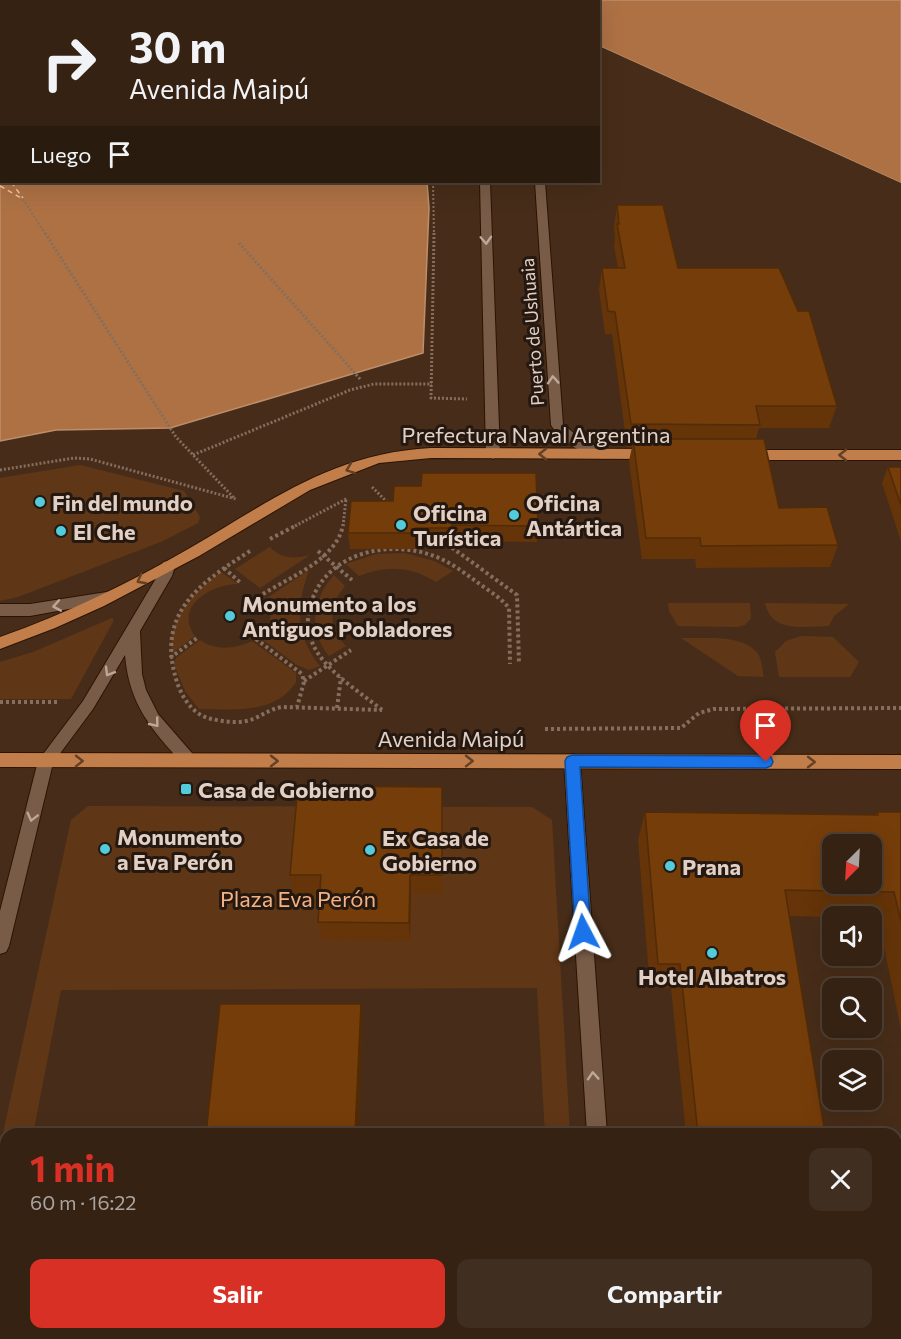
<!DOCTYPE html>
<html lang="es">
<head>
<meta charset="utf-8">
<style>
  :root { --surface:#352213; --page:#402f21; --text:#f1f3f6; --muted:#aaa4a0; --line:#4f3f33; --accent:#d93025 }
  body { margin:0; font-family:Commissioner,sans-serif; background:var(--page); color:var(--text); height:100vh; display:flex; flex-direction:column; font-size:22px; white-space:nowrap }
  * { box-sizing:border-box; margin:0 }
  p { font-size:20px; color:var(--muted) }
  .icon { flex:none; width:33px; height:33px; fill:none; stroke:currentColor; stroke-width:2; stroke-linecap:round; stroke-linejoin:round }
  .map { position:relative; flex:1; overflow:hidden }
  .sheet { position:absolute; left:0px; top:1128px; width:902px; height:212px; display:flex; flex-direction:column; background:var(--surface); border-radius:18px 18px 0 0; box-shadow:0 6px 24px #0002,0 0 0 2px var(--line) }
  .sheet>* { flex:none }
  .guide { position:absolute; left:0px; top:0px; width:600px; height:183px; box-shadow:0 6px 24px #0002,0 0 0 2px var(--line); background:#352213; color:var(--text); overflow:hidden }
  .needle { width:39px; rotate:204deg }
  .fabs { position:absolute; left:822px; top:834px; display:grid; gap:12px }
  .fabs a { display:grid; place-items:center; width:60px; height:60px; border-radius:12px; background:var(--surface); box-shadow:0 6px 24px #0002,0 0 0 2px var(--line); font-size:30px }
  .pin { position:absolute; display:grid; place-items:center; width:51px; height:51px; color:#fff; margin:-62px -26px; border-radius:50% 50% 50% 0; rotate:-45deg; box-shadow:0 0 6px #0007 }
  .pin .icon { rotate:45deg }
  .me { position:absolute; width:66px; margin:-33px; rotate:356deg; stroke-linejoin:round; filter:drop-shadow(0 0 4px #0008) }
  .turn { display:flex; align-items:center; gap:21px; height:126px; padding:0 30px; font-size:27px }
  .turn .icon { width:78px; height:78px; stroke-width:2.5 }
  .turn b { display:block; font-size:42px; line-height:51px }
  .then { display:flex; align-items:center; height:57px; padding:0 30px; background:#0003; gap:12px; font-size:22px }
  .round { display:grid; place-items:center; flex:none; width:63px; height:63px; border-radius:12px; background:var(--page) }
  .overview { display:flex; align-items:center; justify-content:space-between; height:102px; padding:0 30px }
  h1 { font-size:36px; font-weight:700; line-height:45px; color:var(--accent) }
  .cta { display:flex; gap:12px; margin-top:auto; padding:12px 30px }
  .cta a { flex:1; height:69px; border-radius:12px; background:var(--accent); color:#fff; font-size:24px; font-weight:700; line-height:69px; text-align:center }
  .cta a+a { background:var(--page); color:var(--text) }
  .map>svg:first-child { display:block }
</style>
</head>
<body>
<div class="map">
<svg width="901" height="1339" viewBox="0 0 901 1339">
  <rect width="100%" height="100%" fill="#472d19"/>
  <path fill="#603716" d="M80,465L184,491L200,517L198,523L163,541L18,597L0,601V478Z
    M270,547C281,559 295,559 310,555L260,588L235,569Z
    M404,553L434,561L453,571L436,582C412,566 385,565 359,576L346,564L376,554Z
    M309,570C296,606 295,635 320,666L309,670L297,665L259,637C270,626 275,613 267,598Z
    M221,572L238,584C211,584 173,607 195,636L172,653C167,618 195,591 221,572Z
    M334,575L345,586C329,605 327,627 346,646L329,656C308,630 312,600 334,575Z
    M668,603H750L751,618L745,625L737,627L678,626L669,611Z
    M765,603L849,604L834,616L829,626C804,626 772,634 765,603Z
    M112,618L114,620L71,699H0V662L33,652Z
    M801,636L833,637L859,662L850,677H779L775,652L786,641Z
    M681,638C703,639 743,633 758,654C762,660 762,670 764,677L738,676Z
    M200,640C215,651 236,649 252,641L296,673V682C275,715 233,709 199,709L185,691L174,664L176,658Z
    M88,806L532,807L552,820L570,1134H545L537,988L61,990L33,1134H6V1176H0V1147L71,820Z"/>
  <path fill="#ad7144" stroke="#bd8e6b" stroke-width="1.5" d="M0,0L347,1L2,2V182H427L429,208L423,353L170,428L56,430L0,441Z
    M498,0H901V183L599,46L598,2Z"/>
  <path fill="#472d19" d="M599,46L901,183V186L598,49Z"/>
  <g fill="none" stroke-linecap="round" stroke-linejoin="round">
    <path stroke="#f5c19d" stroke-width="1.5" stroke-dasharray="5 4" stroke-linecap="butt" d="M0,165L2,167
      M11,182L23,198
      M0,186L23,199"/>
    <defs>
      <path id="minor" d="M379,0H389L390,2H380Z
        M455,0H465L466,2H456Z
        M480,182H490L500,454L493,459L486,454Z
        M535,182H545L563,424L582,440L608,451L610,454L603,459C582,453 563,444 551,425Z
        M168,561L175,566L172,576L140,631L142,674L146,690L158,714L198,760L196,765L190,767L184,765C152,730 129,705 125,655L93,709L53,763L9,946L6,952L0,954V911L38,761L83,701L158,575L163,562Z
        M113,591L120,596L113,601L30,616H0V604H30Z
        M572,754L578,756L580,761L607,1134H587L564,761L566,756Z
        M599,1334H620L621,1339H599Z"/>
      <path id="major" d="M431,448L649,449L656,454L649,459L431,458L379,463L310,490L199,556L104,606L55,628L0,649V637C66,614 129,583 190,548C271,501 333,453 431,448Z
        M748,450H901V460H748L741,455Z
        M0,753L901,755V769L0,767Z"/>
    </defs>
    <use href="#minor" stroke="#2c1402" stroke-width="2"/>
    <use href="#major" stroke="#2c1402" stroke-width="2"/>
    <path stroke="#856e5e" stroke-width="2" stroke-dasharray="2 2" stroke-linecap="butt" d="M433,182L434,235
      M23,199L46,235"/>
    <path stroke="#856e5e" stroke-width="3" stroke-dasharray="2 2" stroke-linecap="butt" d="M45,233L176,437L234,498
      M434,233L431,398L467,399
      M239,243L361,380
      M193,455L350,390L374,384H432
      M0,470L74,458L90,459L236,499
      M372,487L388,503
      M295,526L348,498
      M343,526L346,499"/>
    <path stroke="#856e5e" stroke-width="4" stroke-dasharray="3 3" stroke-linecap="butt" d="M270,539L297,525
      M447,544L517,595L519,664
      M250,551C197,585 154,615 178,685C184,701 195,716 212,719C224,722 241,724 253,719C263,715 270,709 282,707L382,710
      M318,551L352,580
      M224,568L242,584
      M263,594C290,577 337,559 343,525
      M256,639L302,674L304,682L297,707
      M170,658L197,638
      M304,681L351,650
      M0,702H57
      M337,708L341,677
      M382,710C360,692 333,676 317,652C306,634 305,614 314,595C333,551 392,540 434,556C451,562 466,574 481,585C491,592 501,598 509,608L510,664
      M545,729L681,728L699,713L714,709L901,708"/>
    <use href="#minor" fill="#795c47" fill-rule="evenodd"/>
    <use href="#major" fill="#c27e4a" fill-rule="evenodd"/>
  </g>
  <path fill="#653409" d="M617,205L678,268L837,406L829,428H759L756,439L779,508L838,545L830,567L696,568L695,559H642L629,461L632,447H627L612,334H605L599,290L602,268H618L614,246L615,238L614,227Z
    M888,467H901V541L882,483Z
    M351,501L538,526L537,542L452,541V544H415V549H350L348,533Z
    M442,787V894L411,893L410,941L322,940L318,922L320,894H294L290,875Z
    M645,812L875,815L877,812H901V1029L878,918H872V916L832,917L789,916L825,1134H686L671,988H650L638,840Z
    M0,1163H6V1310H0Z
    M234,1334H298L297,1339H238Z"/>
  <path fill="#522b07" d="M410,875L411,893L410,941L409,923Z
    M361,1004L363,1020L359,1134H355Z"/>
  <path fill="#753d0a" stroke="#522b07" stroke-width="1.5" fill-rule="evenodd" d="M617,205H663L678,268H779L798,311H809L837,406H756L760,425L631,424L615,312L608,311L602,268H625L617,224H619Z
    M633,439H764L779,508L827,507L838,545L701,546L700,538H646Z
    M888,467H901V505Z
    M422,473H536L538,526L452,525V528H415L414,533H348L351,501H393L394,486H421Z
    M298,786L442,787V875H410L409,923L318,922L321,875H290Z
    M645,812L878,815L877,812H901V921L894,892L785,890L825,1134H698L680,964H658ZM832,844H872V884H832Z
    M220,1004H361L355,1134H206Z
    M0,1163H6V1301H0Z"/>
  <defs><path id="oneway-chevron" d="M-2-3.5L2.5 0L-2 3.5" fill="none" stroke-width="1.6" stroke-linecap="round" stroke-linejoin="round" transform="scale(1.5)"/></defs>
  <g stroke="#bda799">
    <use href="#oneway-chevron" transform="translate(486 240) rotate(88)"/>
    <use href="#oneway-chevron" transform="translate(553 380) rotate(-94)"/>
    <use href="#oneway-chevron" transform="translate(57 606) rotate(170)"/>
    <use href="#oneway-chevron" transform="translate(109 672) rotate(121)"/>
    <use href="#oneway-chevron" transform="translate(155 723) rotate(51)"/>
    <use href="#oneway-chevron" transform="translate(32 817) rotate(104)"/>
    <use href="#oneway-chevron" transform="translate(593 1076) rotate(-94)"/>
  </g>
  <g stroke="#634127">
    <use href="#oneway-chevron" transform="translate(543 454) rotate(-180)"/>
    <use href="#oneway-chevron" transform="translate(843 455) rotate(-180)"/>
    <use href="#oneway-chevron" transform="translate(350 469) rotate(159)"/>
    <use href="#oneway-chevron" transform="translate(141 580) rotate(152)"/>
    <use href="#oneway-chevron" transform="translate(79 761)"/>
    <use href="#oneway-chevron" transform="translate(274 761)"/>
    <use href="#oneway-chevron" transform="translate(469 761)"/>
    <use href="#oneway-chevron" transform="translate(811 762)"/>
  </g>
  <path fill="#1a73e8" stroke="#114b97" stroke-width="1.5" d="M572,755L766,756L771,757L773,762L771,766L766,768L580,767L591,932L589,937L583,940L578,937L575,932L565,761L567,757Z"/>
  <g fill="#52cbda" stroke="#241810" stroke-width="2">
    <circle cx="40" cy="502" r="6"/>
    <circle cx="514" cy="515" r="6"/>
    <circle cx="401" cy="525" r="6"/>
    <circle cx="61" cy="531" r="6"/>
    <circle cx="230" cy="616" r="6"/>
    <rect x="180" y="783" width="12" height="12" rx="3"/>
    <circle cx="105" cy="849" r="6"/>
    <circle cx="370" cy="850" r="6"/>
    <circle cx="670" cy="866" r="6"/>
    <circle cx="712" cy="953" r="6"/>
  </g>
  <g text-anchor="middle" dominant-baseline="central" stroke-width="6" stroke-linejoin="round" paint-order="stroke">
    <g font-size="18" fill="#e2d0c5" stroke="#241810">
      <text transform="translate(532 332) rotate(-94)">Puerto de Ushuaia</text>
    </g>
    <g font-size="22" fill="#e2d0c5" stroke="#241810">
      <text x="536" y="434">Prefectura Naval Argentina</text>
      <text x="451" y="738">Avenida Maipú</text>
    </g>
    <g font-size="22" font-weight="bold" fill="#e2d0c5" stroke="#241810" text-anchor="start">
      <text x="52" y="502">Fin del mundo</text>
      <text x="526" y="502">Oficina<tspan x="526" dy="25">Antártica</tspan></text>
      <text x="413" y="512">Oficina<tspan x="413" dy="25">Turística</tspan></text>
      <text x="73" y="531">El Che</text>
      <text x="242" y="603">Monumento a los<tspan x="242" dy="25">Antiguos Pobladores</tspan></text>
      <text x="198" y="789">Casa de Gobierno</text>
      <text x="117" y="836">Monumento<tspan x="117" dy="25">a Eva Perón</tspan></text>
      <text x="382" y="837">Ex Casa de<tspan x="382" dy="25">Gobierno</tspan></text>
      <text x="682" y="866">Prana</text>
      <text x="712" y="976" text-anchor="middle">Hotel Albatros</text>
    </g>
    <g font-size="22" fill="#f5b181" stroke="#241810">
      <text x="298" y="898">Plaza Eva Perón</text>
    </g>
  </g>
</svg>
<div class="fabs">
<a><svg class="needle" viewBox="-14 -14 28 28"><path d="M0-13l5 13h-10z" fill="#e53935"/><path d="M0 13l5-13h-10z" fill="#aaa4a0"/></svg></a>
<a><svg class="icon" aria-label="sound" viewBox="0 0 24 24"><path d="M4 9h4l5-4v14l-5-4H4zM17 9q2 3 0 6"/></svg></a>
<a><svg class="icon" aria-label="search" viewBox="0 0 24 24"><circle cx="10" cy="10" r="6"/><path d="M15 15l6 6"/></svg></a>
<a><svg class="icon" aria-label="layers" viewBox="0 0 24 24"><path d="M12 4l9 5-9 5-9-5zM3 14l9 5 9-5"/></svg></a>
</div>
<div class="pin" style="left:766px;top:762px;background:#d93025"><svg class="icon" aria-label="arrive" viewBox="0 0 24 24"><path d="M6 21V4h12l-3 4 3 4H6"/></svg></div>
<svg class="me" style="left:583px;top:932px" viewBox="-20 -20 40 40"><path d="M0-17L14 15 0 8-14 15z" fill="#1a73e8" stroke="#fff" stroke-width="4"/></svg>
<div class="guide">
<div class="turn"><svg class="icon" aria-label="right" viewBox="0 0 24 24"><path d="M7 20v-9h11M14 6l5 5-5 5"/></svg><div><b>30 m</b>Avenida Maipú</div></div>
<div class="then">Luego<svg class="icon" aria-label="arrive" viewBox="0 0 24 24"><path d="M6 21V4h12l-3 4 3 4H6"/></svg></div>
</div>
<section class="sheet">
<div class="overview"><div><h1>1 min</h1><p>60 m · 16:22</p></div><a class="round"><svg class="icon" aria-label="close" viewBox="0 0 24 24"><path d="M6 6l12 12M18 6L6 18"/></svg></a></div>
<div class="cta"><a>Salir</a><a>Compartir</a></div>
</section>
</div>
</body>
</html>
